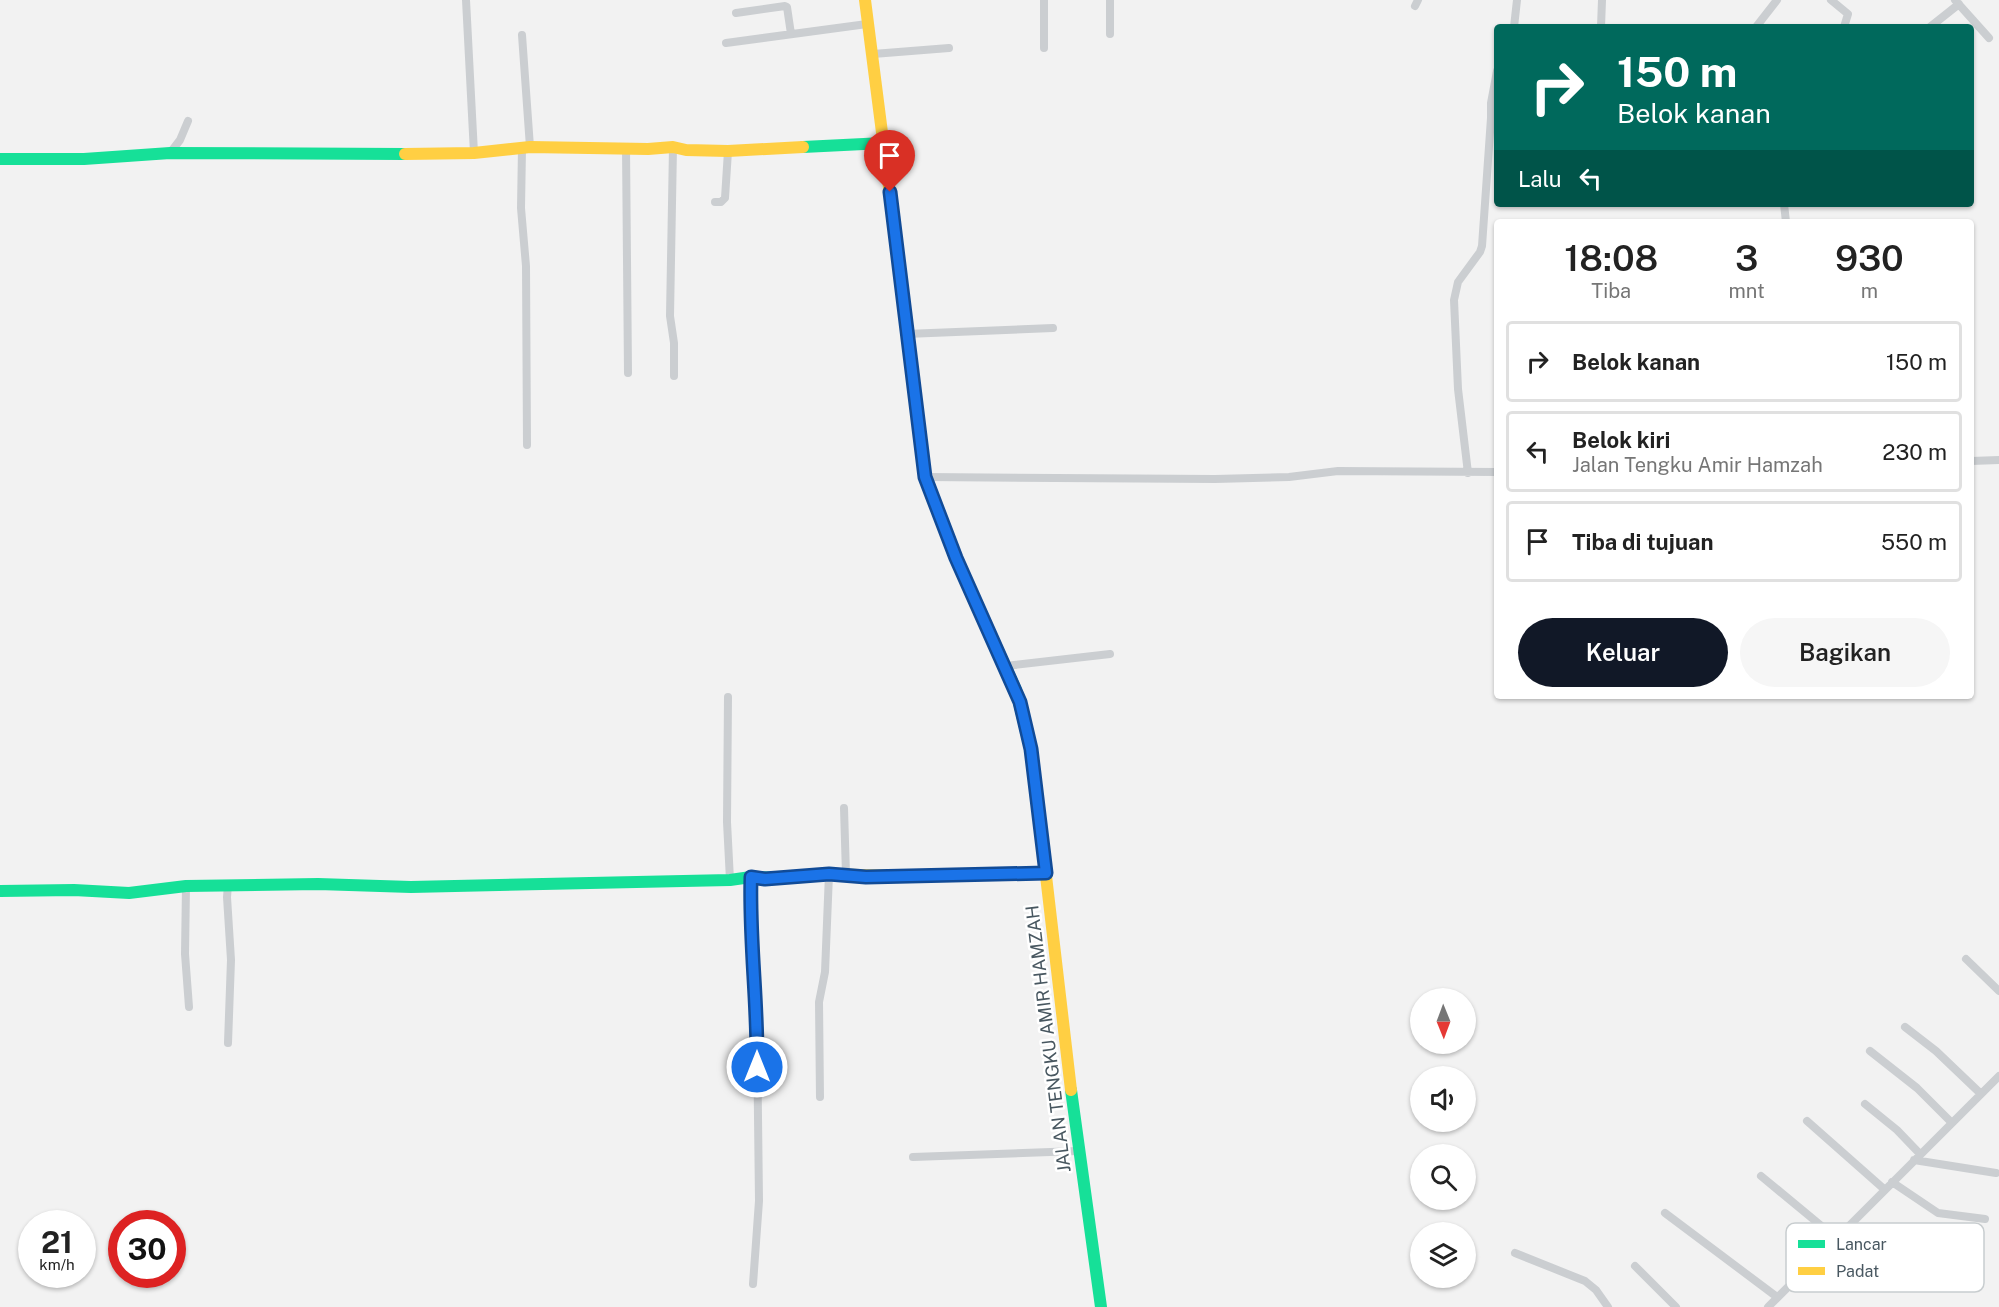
<!DOCTYPE html>
<html lang="id">
<head>
<meta charset="utf-8">
<style>
  :root { --surface:#fff; --page:#f6f6f6; --text:#222; --muted:#767676; --line:#e0e0e0; --accent:#111827 }
  body { margin:0; font-family:"Public Sans",sans-serif; background:var(--page); color:var(--text); height:100vh; display:flex; flex-direction:column; font-size:22px; white-space:nowrap }
  * { box-sizing:border-box; margin:0 }
  p { font-size:20px; color:var(--muted) }
  .icon { flex:none; width:33px; height:33px; fill:none; stroke:currentColor; stroke-width:2; stroke-linecap:round; stroke-linejoin:round }
  .map { position:relative; flex:1; overflow:hidden }
  .panel { position:absolute; left:1494px; top:219px; width:480px; height:480px; display:flex; flex-direction:column; background:var(--surface); border-radius:6px; box-shadow:0 2px 4px #0004 }
  .panel>* { flex:none }
  .hud { position:absolute; left:1494px; top:24px; width:480px; height:183px; border-radius:6px; box-shadow:0 2px 4px #0004; background:#00695c; color:#fff; overflow:hidden }
  .needle { width:39px; rotate:179deg }
  .fabs { position:absolute; left:1410px; top:988px; display:grid; gap:12px }
  .fabs a { display:grid; place-items:center; width:66px; height:66px; border-radius:50%; background:var(--surface); box-shadow:0 2px 4px #0004; font-size:30px }
  .speed { position:absolute; left:18px; top:1210px; display:flex; gap:12px; font-size:30px; font-weight:700; text-align:center }
  .speed>* { display:grid; place-content:center; width:78px; height:78px; border-radius:50%; background:var(--surface); box-shadow:0 2px 4px #0004; line-height:1 }
  .speed small { font-size:15px; font-weight:400 }
  .speed .limit { border:9px solid #d22; background:#fff; color:#111 }
  .pin { position:absolute; display:grid; place-items:center; width:51px; height:51px; color:#fff; margin:-62px -26px; border-radius:50% 50% 50% 0; rotate:-45deg; box-shadow:0 0 6px #0007 }
  .pin .icon { rotate:45deg }
  .me { position:absolute; width:66px; margin:-33px; rotate:0deg; stroke-linejoin:round; filter:drop-shadow(0 0 4px #0008) }
  .turn { display:flex; align-items:center; gap:21px; height:126px; padding:0 24px; font-size:27px }
  .turn .icon { width:78px; height:78px; stroke-width:2.5 }
  .turn b { display:block; font-size:42px; line-height:51px }
  .then { display:flex; align-items:center; height:57px; padding:0 24px; background:#0003; gap:12px; font-size:22px }
  .eta { display:flex; justify-content:space-evenly; align-items:center; height:102px; text-align:center }
  .eta b { font-size:36px; font-weight:600; line-height:42px }
  .action { display:flex; gap:12px; margin-top:auto; padding:12px 24px }
  .action a { flex:1; height:69px; border-radius:36px; background:var(--accent); color:#fff; font-size:24px; font-weight:600; line-height:69px; text-align:center }
  .action a+a { background:var(--page); color:var(--text) }
  ul { padding:0; list-style:none }
  li { display:flex; align-items:center; gap:18px; height:81px; margin:0 12px 9px; padding:0 12px; border:3px solid var(--line); border-radius:6px }
  li div { flex:1 }
  li b { display:block; font-size:22px }
  li em { font-style:normal }
  .map>svg:first-child { display:block }
</style>
</head>
<body>
<div class="map">
<svg width="1999" height="1307" viewBox="0 0 1999 1307">
  <rect width="100%" height="100%" fill="#f2f2f2"/>
  <g fill="none" stroke-linecap="round" stroke-linejoin="round">
    <path stroke="#cbced1" stroke-width="8" d="M466,0L474,153
      M1044,0V48
      M1831,0L1848,14L1844,27
      M1955,0L1989,38
      M1415,6L1418,0
      M736,13L785,6L787,7L791,34
      M1514,27L1517,0
      M1601,27L1602,0
      M1756,27L1777,0
      M1930,27L1959,4
      M1110,34V0
      M522,35L530,147
      M726,43L867,24
      M873,54L949,48
      M626,147L628,373
      M673,147L670,316L674,343V376
      M522,148L521,208L526,266L527,445
      M170,153L180,140L188,121
      M715,202H721L725,198L728,151
      M1784,204L1786,222
      M906,334L1053,328
      M1971,461L1999,460
      M1468,473L1458,389L1454,300L1458,282L1480,252L1482,246L1491,118V103L1497,71
      M925,477L1215,479L1289,477L1338,471L1497,472
      M1006,666L1110,654
      M728,697L727,822L730,880
      M844,808L846,875
      M751,877L749,924L757,1033L759,1201L753,1284
      M186,886L185,954L189,1007
      M1966,959L1999,991
      M1905,1027L1936,1051L1980,1093
      M228,1043L231,960L227,897L228,885
      M1870,1051L1917,1088L1952,1123
      M820,1097L819,1002L825,972L829,874
      M1865,1104L1897,1130L1920,1154
      M1807,1121L1884,1189
      M913,1157L1078,1151
      M1914,1160L1996,1173
      M1761,1176L1836,1238
      M1892,1182L1938,1213L1985,1219
      M1665,1213L1777,1297
      M1841,1234L1874,1246L1914,1251
      M1515,1253L1585,1281L1596,1290L1608,1307
      M1814,1260L1871,1280
      M1635,1266L1676,1307
      M1768,1307L1999,1076"/>
    <path stroke="#16e098" stroke-width="12" d="M803,147L884,143
      M0,159H84L170,153L405,154
      M890,195L925,477L956,558L1016,690L1032,756
      M0,891L74,890L129,893L186,886L318,884L411,887L730,880L751,877L781,878
      M1071,1090L1101,1307"/>
    <path stroke="#ffcf43" stroke-width="12" d="M865,0L890,195
      M405,154L474,153L530,147L648,149L673,147L686,150L728,151L803,147
      M1032,756L1071,1090
      M781,878C798,879 815,874 832,874C903,877 975,875 1046,873"/>
  </g>
  <g fill="none" stroke-linecap="round" stroke-linejoin="round">
    <defs>
      <path id="route" d="M757,1067C758,1003 749,940 751,877L765,879L829,874L866,877L1046,873L1031,749L1020,702L956,558L925,477L890,192"/>
    </defs>
    <use href="#route" stroke="#114b97" stroke-width="15"/>
    <use href="#route" stroke="#1a73e8" stroke-width="10"/>
  </g>
  <g text-anchor="middle" dominant-baseline="central" stroke-width="5" stroke-linejoin="round" paint-order="stroke">
    <g font-size="18" fill="#485760" stroke="#fff">
      <text transform="translate(1048 1039) rotate(-97)">JALAN TENGKU AMIR HAMZAH</text>
    </g>
  </g>
  <rect x="1786" y="1223" width="198" height="69" rx="9" fill="#fff" stroke="#c8cdcf" stroke-width="1.5"/>
  <rect x="1798" y="1240" width="27" height="8" fill="#16e098"/>
  <rect x="1798" y="1267" width="27" height="8" fill="#ffcf43"/>
  <g font-size="16" fill="#485760">
    <text x="1836" y="1250">Lancar</text>
    <text x="1836" y="1277">Padat</text>
  </g>
</svg>
<div class="fabs">
<a><svg class="needle" viewBox="-14 -14 28 28"><path d="M0-13l5 13h-10z" fill="#e53935"/><path d="M0 13l5-13h-10z" fill="#767676"/></svg></a>
<a><svg class="icon" aria-label="sound" viewBox="0 0 24 24"><path d="M4 9h4l5-4v14l-5-4H4zM17 9q2 3 0 6"/></svg></a>
<a><svg class="icon" aria-label="search" viewBox="0 0 24 24"><circle cx="10" cy="10" r="6"/><path d="M15 15l6 6"/></svg></a>
<a><svg class="icon" aria-label="layers" viewBox="0 0 24 24"><path d="M12 4l9 5-9 5-9-5zM3 14l9 5 9-5"/></svg></a>
</div>
<div class="speed"><div>21<small>km/h</small></div><div class="limit">30</div></div>
<div class="pin" style="left:890px;top:192px;background:#d93025"><svg class="icon" aria-label="arrive" viewBox="0 0 24 24"><path d="M6 21V4h12l-3 4 3 4H6"/></svg></div>
<svg class="me" style="left:757px;top:1067px" viewBox="-20 -20 40 40"><circle r="17" fill="#1a73e8" stroke="#fff" stroke-width="3"/><path d="M0-11L8 9 0 5-8 9z" fill="#fff"/></svg>
<div class="hud">
<div class="turn"><svg class="icon" aria-label="right" viewBox="0 0 24 24"><path d="M7 20v-9h11M14 6l5 5-5 5"/></svg><div><b>150 m</b>Belok kanan</div></div>
<div class="then">Lalu<svg class="icon" aria-label="left" viewBox="0 0 24 24"><path d="M17 20v-9H6M10 6l-5 5 5 5"/></svg></div>
</div>
<section class="panel">
<div class="eta">
<div><b>18:08</b><p>Tiba</p></div>
<div><b>3</b><p>mnt</p></div>
<div><b>930</b><p>m</p></div>
</div>
<ul>
<li><svg class="icon" aria-label="right" viewBox="0 0 24 24"><path d="M7 20v-9h11M14 6l5 5-5 5"/></svg><div><b>Belok kanan</b></div><em>150 m</em></li>
<li><svg class="icon" aria-label="left" viewBox="0 0 24 24"><path d="M17 20v-9H6M10 6l-5 5 5 5"/></svg><div><b>Belok kiri</b><p>Jalan Tengku Amir Hamzah</p></div><em>230 m</em></li>
<li><svg class="icon" aria-label="arrive" viewBox="0 0 24 24"><path d="M6 21V4h12l-3 4 3 4H6"/></svg><div><b>Tiba di tujuan</b></div><em>550 m</em></li>
</ul>
<div class="action"><a>Keluar</a><a>Bagikan</a></div>
</section>
</div>
</body>
</html>
